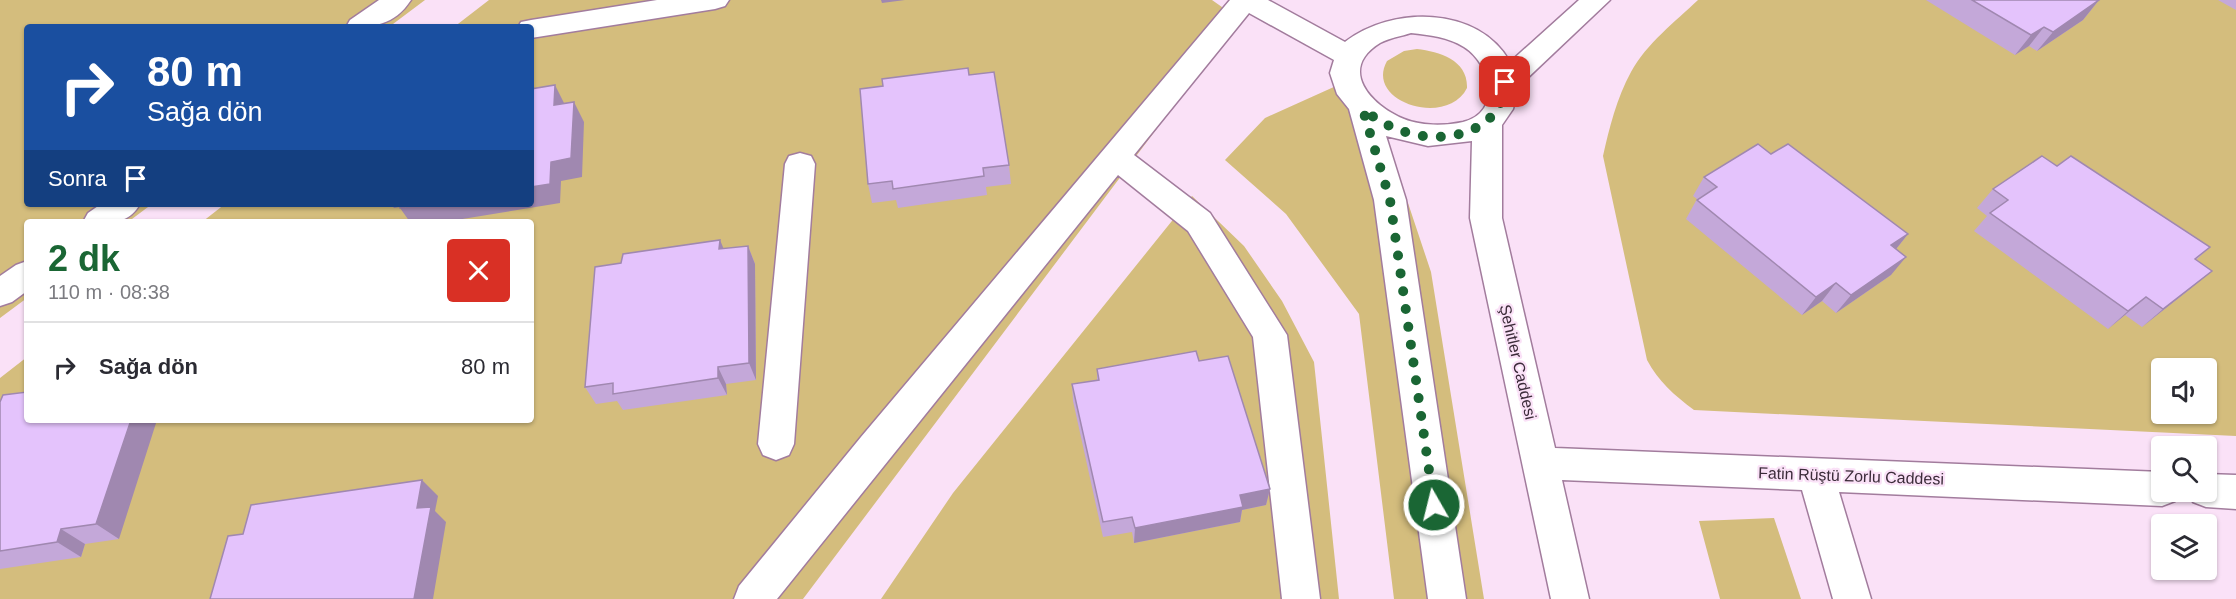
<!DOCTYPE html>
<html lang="tr">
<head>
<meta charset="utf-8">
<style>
  :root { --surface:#fff; --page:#f2f2f3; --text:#2b2b33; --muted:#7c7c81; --line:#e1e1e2; --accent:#1a6634 }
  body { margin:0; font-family:Helvetica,sans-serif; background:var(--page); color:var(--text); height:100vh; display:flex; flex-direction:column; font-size:22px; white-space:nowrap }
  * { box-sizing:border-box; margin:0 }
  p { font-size:20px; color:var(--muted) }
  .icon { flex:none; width:33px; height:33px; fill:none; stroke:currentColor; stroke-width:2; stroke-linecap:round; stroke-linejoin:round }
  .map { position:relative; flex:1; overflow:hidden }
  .panel { position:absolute; left:24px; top:219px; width:510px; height:204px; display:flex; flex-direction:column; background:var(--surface); border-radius:6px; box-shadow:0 2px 4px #0004 }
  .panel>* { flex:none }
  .banner { position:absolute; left:24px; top:24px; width:510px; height:183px; border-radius:6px; box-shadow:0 2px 4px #0004; background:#1a4fa0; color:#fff; overflow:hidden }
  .buttons { position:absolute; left:2151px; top:358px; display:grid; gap:12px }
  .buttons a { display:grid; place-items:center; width:66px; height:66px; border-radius:6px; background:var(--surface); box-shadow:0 2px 4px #0004; font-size:30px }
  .pin { position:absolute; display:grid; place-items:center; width:51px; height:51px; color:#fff; margin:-26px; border-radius:12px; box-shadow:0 3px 9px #0006 }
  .me { position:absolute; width:66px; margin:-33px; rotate:352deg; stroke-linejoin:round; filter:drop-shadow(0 0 4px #0008) }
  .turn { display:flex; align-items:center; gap:21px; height:126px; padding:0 24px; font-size:27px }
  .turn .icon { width:78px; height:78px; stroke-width:2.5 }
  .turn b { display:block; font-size:42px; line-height:51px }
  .then { display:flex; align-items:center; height:57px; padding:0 24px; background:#0003; gap:12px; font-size:22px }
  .round { display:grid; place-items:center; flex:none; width:63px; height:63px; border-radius:6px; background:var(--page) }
  .overview { display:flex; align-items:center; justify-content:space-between; height:102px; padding:0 24px }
  h1 { font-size:36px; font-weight:700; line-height:45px; color:var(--accent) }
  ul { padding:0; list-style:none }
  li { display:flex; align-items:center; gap:18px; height:90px; padding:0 24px; border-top:2px solid var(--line) }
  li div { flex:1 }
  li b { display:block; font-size:22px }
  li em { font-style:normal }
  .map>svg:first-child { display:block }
</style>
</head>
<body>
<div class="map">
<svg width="2236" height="599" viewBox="0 0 2236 599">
  <rect width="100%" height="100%" fill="#fae1f7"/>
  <path fill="#d4bd7d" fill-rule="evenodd" d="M0,0H425L389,27H27V204H152L128,222H27V298L0,318Z
    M489,0H1212L1229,12L1234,26L803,599H0V378L27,357V420H531V222H202L225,204H531V27H454Z
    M1698,0H2236V436L1694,410C1674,395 1658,381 1647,360L1603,156C1609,129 1617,97 1631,72C1647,43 1675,22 1698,0ZM2162,369H2206V414H2162Z
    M1417,49C1440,52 1468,60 1467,88C1447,128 1364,102 1387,61L1404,51Z
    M1336,86L1408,203L1431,272L1484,599H1394L1359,314L1286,214L1225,160L1265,118Z
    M1192,196L1244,246L1282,301L1314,362L1339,599H881L953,493Z
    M1774,518L1801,599H1720L1699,521Z"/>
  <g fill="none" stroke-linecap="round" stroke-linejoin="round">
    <defs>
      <path id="minor" d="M379,0H411C394,26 373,27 346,27L350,20Z
        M657,0H729L725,6L715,9L531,38V27H518L521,22L531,20Z
        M1230,0H1268L1345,42C1391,6 1478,5 1510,62L1579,0H1610L1518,87L1513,109L1502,125V218L1555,448L2162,472V492H2179L2175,501L2162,506L1839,492L1871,599H1833L1802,490L1562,480L1589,599H1551L1470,218L1472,141L1428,146L1386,136L1406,200L1466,599H1428L1374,200L1349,109L1337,94L1330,73L1334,60L1249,13L1134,155L1210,213L1287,335L1320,599H1282L1253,337L1188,231L1118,175L777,599H734L739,586L861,437ZM1411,33C1430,35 1448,37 1464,47C1491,64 1503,112 1463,122C1445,126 1421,126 1404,119C1370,105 1338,69 1380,43C1389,38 1402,36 1411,33Z
        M800,153L811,156L815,164L794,444L789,455L776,460L763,455L758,444L785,164L789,156Z
        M101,204H140C127,227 106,222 83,222L88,213Z
        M27,261V291L12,302L0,306V276L16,265Z
        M2206,474L2236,475V509L2206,507L2193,502L2189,492H2206Z"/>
    </defs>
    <use href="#minor" stroke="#a27c9d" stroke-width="3"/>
    <use href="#minor" fill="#fff" fill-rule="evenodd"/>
  </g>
  <path fill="#c4a8d9" d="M1926,0H2099L2083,20L2037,51L2029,46L2015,55Z
    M2218,0H2236V10Z
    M969,75L1009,165L1011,184L986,187L987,195L898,208L896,200L872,203L868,184Z
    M1771,154L1908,234L1896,249L1891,275L1836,313L1822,301L1802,315L1686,219L1697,199L1693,196L1704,177Z
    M2057,166L2210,247L2196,260L2190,289L2142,327L2125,315L2108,329L1974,231L1987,216L1977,208L1993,189Z
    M748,246L755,264L756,380L726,384L727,395L623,410L617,401L596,404L585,387L621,263Z
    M1199,361L1270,489L1266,505L1242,510L1240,522L1134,543L1132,532L1103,537L1073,401L1072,384L1097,380V369Z
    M0,402L119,539L85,544L81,557L0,569Z"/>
  <path fill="#a088b0" d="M881,0H905L882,3Z
    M2099,0L2083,20L2037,51L2053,32Z
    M2044,27L2029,46L2015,55L2031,35Z
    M555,85L565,105H554Z
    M574,102L584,122L582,177L561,181L560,203L444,222H410L400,208L426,204H531V187L551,162Z
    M391,204H417L394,208Z
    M1908,234L1893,253L1891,245Z
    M720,240L728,259L719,249Z
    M748,246L755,264L756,380L749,363Z
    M1906,257L1891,275L1836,313L1851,295Z
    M2212,271L2190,289L2142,327L2163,309Z
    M1836,283L1822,301L1802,315L1816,297Z
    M2146,297L2125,315L2108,329L2128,311Z
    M718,367L726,384L727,395L718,378Z
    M131,420H157L119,539L96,524Z
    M422,480L438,496L435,511L446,522L433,599H414L417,508Z
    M1270,489L1266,505L1242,510L1240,522L1134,543L1135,528L1240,495Z
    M61,529L85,544L81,557L57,542Z"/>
  <path fill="#e4c3fc" stroke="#a088b0" stroke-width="1.5" d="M1972,0H2099L2053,32L2044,27L2031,35Z
    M968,68L969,75L994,72L1009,165L983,168L984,176L893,189L892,181L868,184L860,89L883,86L882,79Z
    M555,85L554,105L574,102L571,158L551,162L550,184L531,187V89Z
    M1758,144L1771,154L1788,144L1908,234L1891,245L1906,257L1851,295L1836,283L1816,297L1697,200L1717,187L1704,177Z
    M2042,156L2057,166L2071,156L2210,247L2195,259L2212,271L2163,309L2146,297L2128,311L1990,213L2008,200L1993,189Z
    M400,204H426L400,208Z
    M720,240L719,249L748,246L749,363L718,367V378L613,394V383L585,387L595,267L621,263L623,254Z
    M1196,351L1199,361L1228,356L1270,489L1240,495L1243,507L1135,528L1132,517L1103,522L1072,384L1099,380L1097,369Z
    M27,392V420H131L96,524L61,529L57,542L0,551V402L3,395Z
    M422,480L417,508L431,507L414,599H210L228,536L243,534L251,505Z"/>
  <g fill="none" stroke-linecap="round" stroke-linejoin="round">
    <path stroke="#1a6634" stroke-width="10" stroke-dasharray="0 18" d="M1434,505L1390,200L1363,110C1378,120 1392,129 1409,133C1449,145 1504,130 1505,82"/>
  </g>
  <g text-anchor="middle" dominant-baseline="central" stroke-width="4.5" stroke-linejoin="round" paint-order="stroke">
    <g font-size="16" fill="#3c2c3a" stroke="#fae1f7">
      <text transform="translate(1518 362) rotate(77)">Şehitler Caddesi</text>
      <text transform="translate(1851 476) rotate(2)">Fatin Rüştü Zorlu Caddesi</text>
    </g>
  </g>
</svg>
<div class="buttons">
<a><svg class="icon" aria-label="sound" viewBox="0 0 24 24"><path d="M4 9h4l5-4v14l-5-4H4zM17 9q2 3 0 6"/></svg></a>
<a><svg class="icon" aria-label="search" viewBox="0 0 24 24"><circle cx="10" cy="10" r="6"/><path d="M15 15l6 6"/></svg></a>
<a><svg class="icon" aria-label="layers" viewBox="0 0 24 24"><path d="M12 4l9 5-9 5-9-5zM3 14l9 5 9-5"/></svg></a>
</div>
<div class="pin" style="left:1505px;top:82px;background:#d93025"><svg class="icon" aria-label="arrive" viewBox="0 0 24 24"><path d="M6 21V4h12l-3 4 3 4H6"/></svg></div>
<svg class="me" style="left:1434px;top:505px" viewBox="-20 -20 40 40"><circle r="17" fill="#1a6634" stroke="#fff" stroke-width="3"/><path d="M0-11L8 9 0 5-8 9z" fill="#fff"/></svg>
<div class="banner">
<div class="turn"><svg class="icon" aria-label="right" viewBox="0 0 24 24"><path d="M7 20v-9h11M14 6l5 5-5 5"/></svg><div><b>80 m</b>Sağa dön</div></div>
<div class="then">Sonra<svg class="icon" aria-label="arrive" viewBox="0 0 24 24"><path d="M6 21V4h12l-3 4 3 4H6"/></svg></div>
</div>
<section class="panel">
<div class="overview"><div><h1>2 dk</h1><p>110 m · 08:38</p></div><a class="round" style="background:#d93025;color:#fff"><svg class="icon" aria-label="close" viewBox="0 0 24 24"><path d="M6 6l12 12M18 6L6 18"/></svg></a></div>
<ul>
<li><svg class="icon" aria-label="right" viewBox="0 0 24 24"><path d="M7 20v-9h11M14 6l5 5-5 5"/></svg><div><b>Sağa dön</b></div><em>80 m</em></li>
</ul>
</section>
</div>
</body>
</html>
